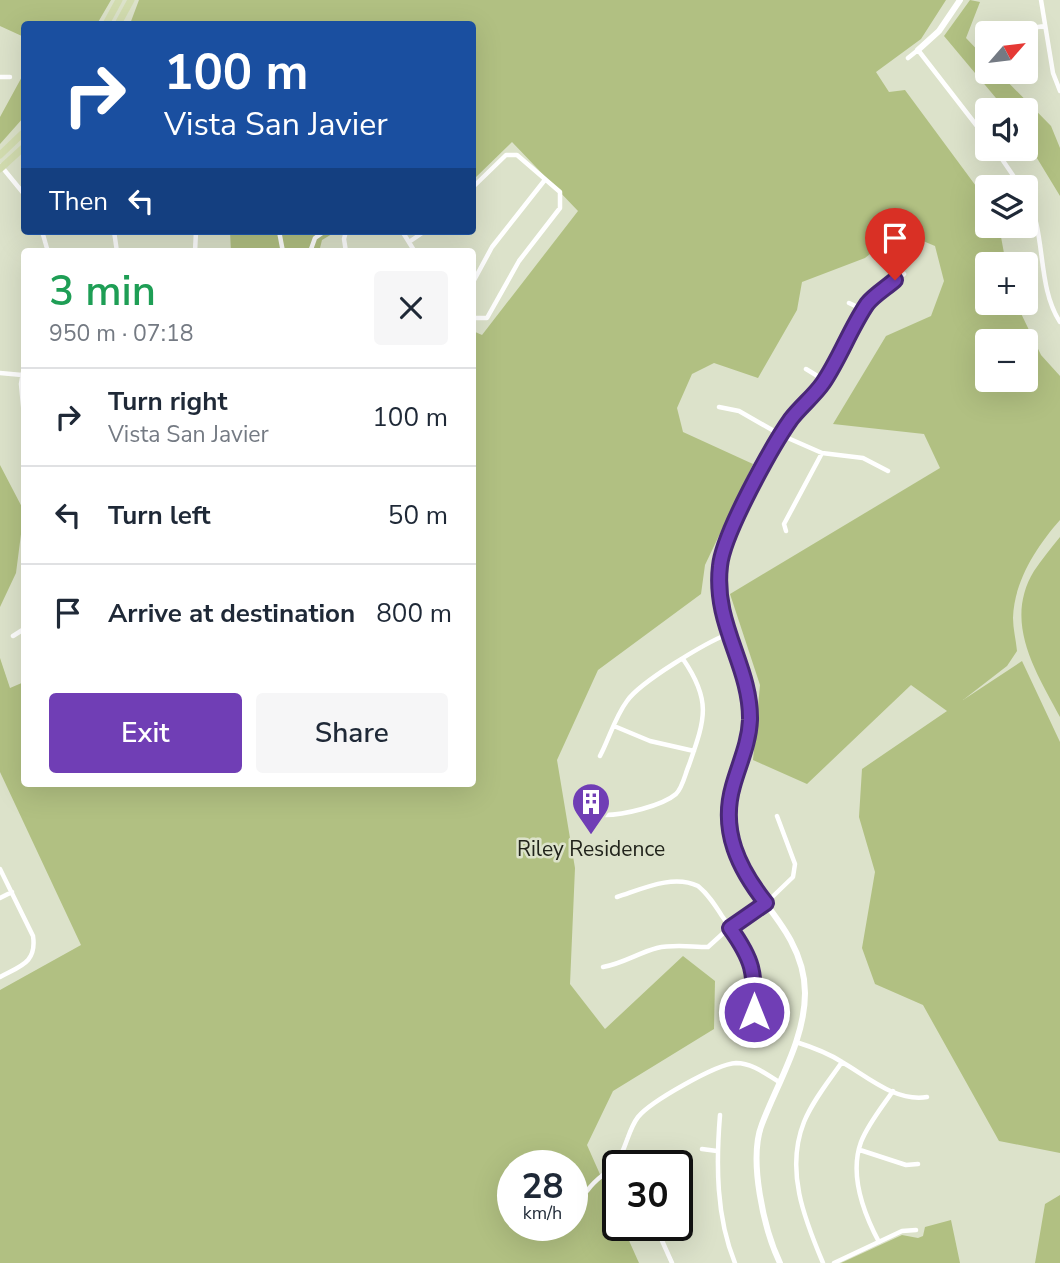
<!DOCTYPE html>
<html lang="en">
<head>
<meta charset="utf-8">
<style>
  :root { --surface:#fff; --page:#f6f6f7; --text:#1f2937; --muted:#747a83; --line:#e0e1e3; --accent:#703eb5 }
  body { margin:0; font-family:"Nunito Sans",sans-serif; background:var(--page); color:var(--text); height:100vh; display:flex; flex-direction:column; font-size:26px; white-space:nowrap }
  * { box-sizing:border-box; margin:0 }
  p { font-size:23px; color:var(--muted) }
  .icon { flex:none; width:38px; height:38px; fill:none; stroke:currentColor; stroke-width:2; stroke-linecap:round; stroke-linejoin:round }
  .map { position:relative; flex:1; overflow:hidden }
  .drawer { position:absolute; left:21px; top:248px; width:455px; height:539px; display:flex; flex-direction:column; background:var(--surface); border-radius:7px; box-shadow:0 7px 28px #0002 }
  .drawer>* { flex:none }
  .guide { position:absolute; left:21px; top:21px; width:455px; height:214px; border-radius:7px; box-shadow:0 7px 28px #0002; background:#1a4fa0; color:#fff; overflow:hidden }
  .needle { width:46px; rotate:62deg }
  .fabs { position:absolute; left:975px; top:21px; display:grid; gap:14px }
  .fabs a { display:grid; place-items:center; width:63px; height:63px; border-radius:7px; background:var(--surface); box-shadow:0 7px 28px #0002; font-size:35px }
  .speed { position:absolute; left:497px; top:1150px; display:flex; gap:14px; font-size:35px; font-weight:700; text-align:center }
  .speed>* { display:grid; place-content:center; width:91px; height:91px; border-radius:50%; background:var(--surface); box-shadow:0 7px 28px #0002; line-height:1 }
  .speed small { font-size:18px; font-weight:400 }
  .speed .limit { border:4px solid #111; border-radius:10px; background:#fff; color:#111 }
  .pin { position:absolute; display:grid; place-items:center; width:60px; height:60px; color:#fff; margin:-72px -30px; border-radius:50% 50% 50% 0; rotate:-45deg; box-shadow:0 0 7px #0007 }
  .pin .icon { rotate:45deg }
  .me { position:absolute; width:77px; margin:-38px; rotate:0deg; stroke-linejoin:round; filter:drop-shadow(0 0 5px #0008) }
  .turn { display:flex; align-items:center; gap:24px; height:147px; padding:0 28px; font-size:32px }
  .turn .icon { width:91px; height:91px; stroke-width:2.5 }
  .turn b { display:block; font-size:49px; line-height:60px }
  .then { display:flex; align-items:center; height:66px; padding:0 28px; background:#0003; gap:14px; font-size:26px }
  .round { display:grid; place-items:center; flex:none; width:74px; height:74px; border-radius:7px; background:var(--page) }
  .head { display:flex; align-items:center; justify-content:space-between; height:119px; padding:0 28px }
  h1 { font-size:42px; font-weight:600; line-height:52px; color:#1e9e55 }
  .button { display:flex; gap:14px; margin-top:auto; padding:14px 28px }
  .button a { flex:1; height:80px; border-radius:7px; background:var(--accent); color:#fff; font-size:28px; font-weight:600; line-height:80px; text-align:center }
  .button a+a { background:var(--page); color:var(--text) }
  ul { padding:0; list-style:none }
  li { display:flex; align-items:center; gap:21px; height:98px; padding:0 28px; border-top:2px solid var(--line) }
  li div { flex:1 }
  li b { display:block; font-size:26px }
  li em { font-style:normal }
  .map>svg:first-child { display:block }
</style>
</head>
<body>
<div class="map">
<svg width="1060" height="1263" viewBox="0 0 1060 1263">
  <rect width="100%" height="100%" fill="#dce2ca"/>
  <path fill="#b1c082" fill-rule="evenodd" d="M0,0H111L97,24H24V37L0,26Z
    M139,0H946L921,39L876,72L889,92L905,90L987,201V226H999L1006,264H987V303H1016L1041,355L1060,376V520C1037,546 1014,581 1013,618C1013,629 1016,640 1017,651L1007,666L963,700L1022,661L1060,742V1153L999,1141L923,1005L875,984L862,948L875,872L859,817L862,769L947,711L911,685L807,784L753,760L760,685L730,594L940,468L924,434L833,424L886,336L931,316L944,281L935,246L899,231L865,258L802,282L797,310L758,378L714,363L692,374L677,408L683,432L753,464L705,565L701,594L598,670L557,760L575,868L570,984L605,1029L683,956L715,981L714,1029L613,1091L587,1145L618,1215V1225H622L639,1263H0V990L81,945L0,772V658L10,688L24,682V784H472L473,331L482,335L578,211L512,142L473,180L472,24H130ZM987,341H1026V380H987ZM513,1166H572V1225H513Z
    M970,0L980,2L966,38L987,60V72H998L1051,126L1060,148V196L1026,140V110H1006L944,36Z
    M24,73V117L0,144V117Z
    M230,231H337L322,240L319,252H231Z
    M0,465L24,511L16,573L0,607Z
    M1060,537V717C1036,672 1003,622 1034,571C1042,559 1051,548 1060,537Z
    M1060,1195V1263H1035L1045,1204Z
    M951,1220L960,1263H841L902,1235L918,1238L923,1236L925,1227Z"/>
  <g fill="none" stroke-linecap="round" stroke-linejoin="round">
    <path stroke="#fff" stroke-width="4.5" d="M1041,0L1053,73L1060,91
      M1012,33L1017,30L1045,26
      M908,58L918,50L987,139
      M0,77H10
      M995,149L1021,187
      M1,166L24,194
      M472,188L506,155H517L560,192V208L519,261L487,318H472
      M1026,195C1047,233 1036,285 1060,322
      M42,231L48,252
      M114,231L117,252
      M279,231L283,252
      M402,231L415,252
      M409,242L425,231
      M195,252L196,231
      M310,252L315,238L325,231
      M346,252L344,239L346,231
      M472,284L492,247L544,181
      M849,303L864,310
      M24,367L21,384L24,416
      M806,369L824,380
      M0,373L22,375
      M719,407L739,411L781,435L822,453L863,458L888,471
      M781,435L792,418L822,384L868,303L904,274
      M786,531L784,524L822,453
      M13,636L24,629
      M614,726L650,741L694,751
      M600,756C609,739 615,717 627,701C640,682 705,643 728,634
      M605,815C623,815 662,806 676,794C683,787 685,774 689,765C705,719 712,701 683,659
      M0,869L33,936C37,963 20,966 0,977
      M617,897C642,889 673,874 698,886C708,894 715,905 722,916C749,954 755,964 754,1012
      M0,898L12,892
      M603,967C622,964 638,953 657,948C674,944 691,947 708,947L730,927L766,903L793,877L795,864L777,816
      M796,1042C812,1047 828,1053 842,1062C868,1077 895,1102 927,1097
      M720,1115C716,1164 716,1217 735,1263
      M702,1149L717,1151
      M860,1150L906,1165L918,1164
      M587,1191C597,1177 604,1176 614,1165C626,1153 627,1131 638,1117C650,1102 716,1064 736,1063C752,1063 766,1074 779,1082
      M655,1225L672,1263
      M879,1242C863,1212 849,1175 861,1142C868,1124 882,1107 893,1091
      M823,1263C804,1218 785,1170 804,1122C813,1100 829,1081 842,1062
      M834,1263L902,1231L916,1230"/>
    <path stroke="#fff" stroke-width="6" d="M918,50L939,31L960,0
      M780,1263C764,1230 748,1159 762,1124C778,1082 805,1039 805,993C805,954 782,924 759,895C750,882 739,869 735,854C728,832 726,808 733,786C739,763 749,743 750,719C750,682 730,652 723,617C720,601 717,580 720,564C725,533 763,463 781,435"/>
    <path stroke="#d2dcaf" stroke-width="7" d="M106,24L119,0
      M118,24L131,0
      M0,155L24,132
      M0,169L24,147"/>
  </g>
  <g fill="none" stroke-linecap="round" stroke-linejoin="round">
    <defs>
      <path id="route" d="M754,1012C755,972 753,960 730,928L766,903C739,869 720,831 733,786C739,764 749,744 750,720C751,666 713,625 720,566C723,534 772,446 791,419C801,406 814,396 823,383C840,358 850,329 867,304C874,295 886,288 895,280"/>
    </defs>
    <use href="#route" stroke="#492876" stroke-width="18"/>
    <use href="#route" stroke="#703eb5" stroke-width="12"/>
  </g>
  <defs>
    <symbol id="building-pin" viewBox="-11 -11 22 30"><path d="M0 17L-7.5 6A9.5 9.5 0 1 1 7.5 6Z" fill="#703eb5" stroke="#dce2ca"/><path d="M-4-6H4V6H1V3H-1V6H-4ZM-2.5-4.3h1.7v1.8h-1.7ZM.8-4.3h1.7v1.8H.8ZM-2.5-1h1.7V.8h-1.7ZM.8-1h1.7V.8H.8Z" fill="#fff"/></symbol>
  </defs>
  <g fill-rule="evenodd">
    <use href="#building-pin" x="569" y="780" width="44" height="60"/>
  </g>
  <g text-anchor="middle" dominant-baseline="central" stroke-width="5" stroke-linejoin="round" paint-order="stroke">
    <g font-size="21" fill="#21231b" stroke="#dce2ca">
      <text x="591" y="849">Riley Residence</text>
    </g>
  </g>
</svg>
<div class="fabs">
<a><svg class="needle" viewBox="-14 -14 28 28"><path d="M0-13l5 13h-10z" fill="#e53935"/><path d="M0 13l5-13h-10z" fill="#747a83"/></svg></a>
<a><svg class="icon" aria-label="sound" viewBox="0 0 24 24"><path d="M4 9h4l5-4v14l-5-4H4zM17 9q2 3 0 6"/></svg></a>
<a><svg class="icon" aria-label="layers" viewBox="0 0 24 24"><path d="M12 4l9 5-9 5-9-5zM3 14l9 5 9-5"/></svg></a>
<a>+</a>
<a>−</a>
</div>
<div class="speed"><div>28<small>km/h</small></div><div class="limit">30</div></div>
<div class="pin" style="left:895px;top:280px;background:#d93025"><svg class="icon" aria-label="arrive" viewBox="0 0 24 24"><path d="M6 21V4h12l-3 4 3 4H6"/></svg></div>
<svg class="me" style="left:754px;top:1012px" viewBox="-20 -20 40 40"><circle r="17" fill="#703eb5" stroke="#fff" stroke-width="3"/><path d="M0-11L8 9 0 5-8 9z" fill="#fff"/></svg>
<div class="guide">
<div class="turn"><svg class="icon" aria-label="right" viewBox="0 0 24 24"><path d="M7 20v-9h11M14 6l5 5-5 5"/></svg><div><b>100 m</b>Vista San Javier</div></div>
<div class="then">Then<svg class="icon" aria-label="left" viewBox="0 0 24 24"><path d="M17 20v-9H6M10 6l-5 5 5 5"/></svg></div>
</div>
<section class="drawer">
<div class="head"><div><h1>3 min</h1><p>950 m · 07:18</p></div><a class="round"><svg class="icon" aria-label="close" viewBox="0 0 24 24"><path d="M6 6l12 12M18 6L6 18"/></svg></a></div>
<ul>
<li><svg class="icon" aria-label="right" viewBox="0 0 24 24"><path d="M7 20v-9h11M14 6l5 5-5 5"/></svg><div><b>Turn right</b><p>Vista San Javier</p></div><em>100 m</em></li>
<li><svg class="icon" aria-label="left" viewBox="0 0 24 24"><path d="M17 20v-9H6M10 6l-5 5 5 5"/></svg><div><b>Turn left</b></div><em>50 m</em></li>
<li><svg class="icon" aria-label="arrive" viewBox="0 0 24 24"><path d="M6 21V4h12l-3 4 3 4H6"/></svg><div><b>Arrive at destination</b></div><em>800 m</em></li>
</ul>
<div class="button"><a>Exit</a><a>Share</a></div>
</section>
</div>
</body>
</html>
